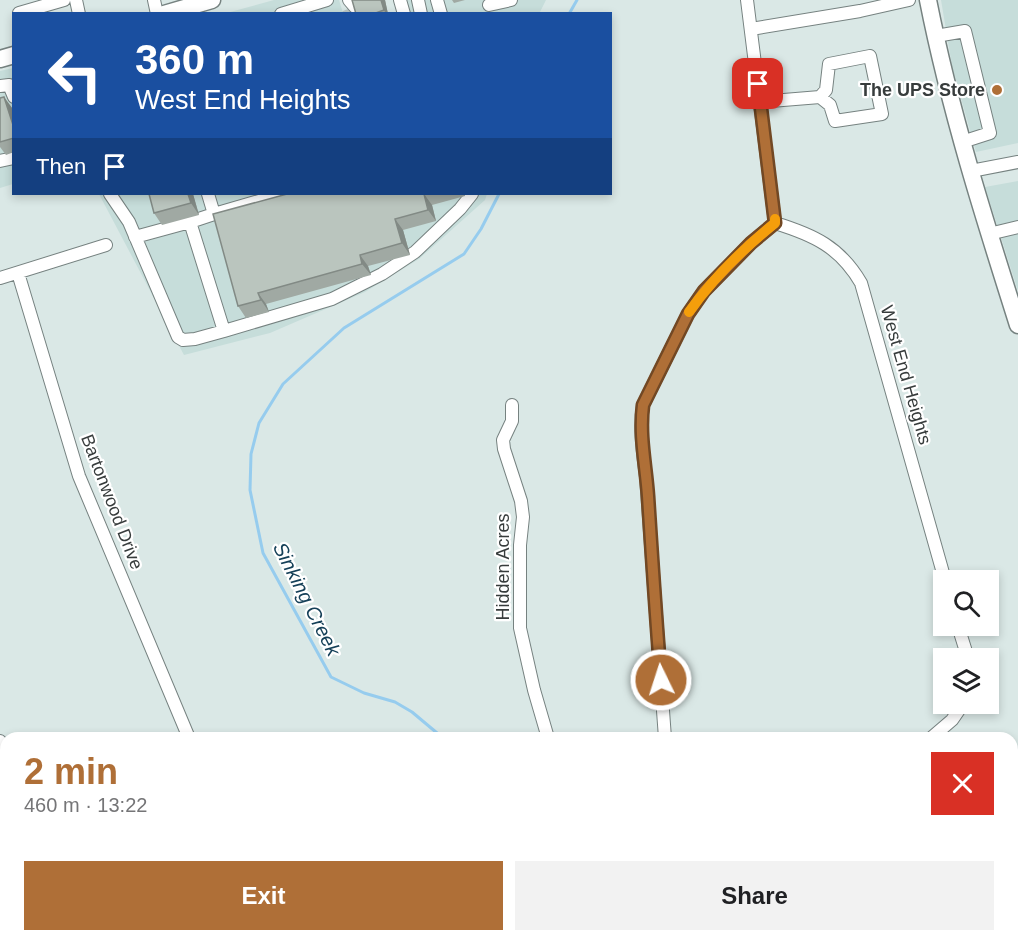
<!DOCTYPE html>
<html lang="en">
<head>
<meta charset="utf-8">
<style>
  :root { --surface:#fff; --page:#f2f2f2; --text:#202124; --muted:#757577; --accent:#af6f37 }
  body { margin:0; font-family:Helvetica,sans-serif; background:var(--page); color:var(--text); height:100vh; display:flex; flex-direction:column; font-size:22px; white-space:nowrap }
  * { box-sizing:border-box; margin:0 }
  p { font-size:20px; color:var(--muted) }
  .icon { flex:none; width:33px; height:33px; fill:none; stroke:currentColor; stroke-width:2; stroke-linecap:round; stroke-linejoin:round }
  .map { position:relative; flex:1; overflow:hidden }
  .side { position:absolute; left:0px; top:732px; width:1018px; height:210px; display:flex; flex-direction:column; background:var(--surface); border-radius:18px 18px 0 0; box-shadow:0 3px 9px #0003 }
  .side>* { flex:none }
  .hud { position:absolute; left:12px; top:12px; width:600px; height:183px; border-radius:0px; box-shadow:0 3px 9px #0003; background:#1a4fa0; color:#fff; overflow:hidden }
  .tools { position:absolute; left:933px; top:570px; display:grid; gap:12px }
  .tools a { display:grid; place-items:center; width:66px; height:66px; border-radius:0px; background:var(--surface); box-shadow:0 3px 9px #0003; font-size:30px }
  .pin { position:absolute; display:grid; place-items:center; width:51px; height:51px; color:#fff; margin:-26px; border-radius:12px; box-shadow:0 3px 9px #0006 }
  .me { position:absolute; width:66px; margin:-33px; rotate:356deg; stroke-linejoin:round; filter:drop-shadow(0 0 4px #0008) }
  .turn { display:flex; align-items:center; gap:21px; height:126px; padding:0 24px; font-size:27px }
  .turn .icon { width:78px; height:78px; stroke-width:2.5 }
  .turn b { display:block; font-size:42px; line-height:51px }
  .then { display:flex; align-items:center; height:57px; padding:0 24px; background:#0003; gap:12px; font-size:22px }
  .round { display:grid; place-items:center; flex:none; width:63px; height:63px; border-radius:0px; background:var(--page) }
  .headline { display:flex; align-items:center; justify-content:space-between; height:102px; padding:0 24px }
  h1 { font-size:36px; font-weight:700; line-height:45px; color:var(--accent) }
  .primary-button { display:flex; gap:12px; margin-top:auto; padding:12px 24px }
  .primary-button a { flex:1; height:69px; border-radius:0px; background:var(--accent); color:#fff; font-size:24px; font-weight:700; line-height:69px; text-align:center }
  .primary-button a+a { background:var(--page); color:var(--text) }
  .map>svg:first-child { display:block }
</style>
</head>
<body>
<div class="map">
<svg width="1018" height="942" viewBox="0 0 1018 942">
  <rect width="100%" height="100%" fill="#dae8e6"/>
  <path fill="#c6ddda" d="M274,0H339L343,13L223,14Z
    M406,0H546L539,14L410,13Z
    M941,0H1018V143L976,152L952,66Z
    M13,68V184L0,188V71Z
    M1018,181V291L985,187Z
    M99,194H487L485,200L419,259L365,292L270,333L184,355Z
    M1018,902V942H975L982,936H1012L1013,907Z"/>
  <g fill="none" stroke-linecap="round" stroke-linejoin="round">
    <path stroke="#96ccee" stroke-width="3" d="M569,14L577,0
      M443,738L412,712L395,702L364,693L331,677L263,553L250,490L251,454L259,423L283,384L344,328L464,254L481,229L499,194
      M445,942L447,936"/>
    <path stroke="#b9c6c4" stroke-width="12" stroke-dasharray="12 6" stroke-linecap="butt" d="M348,9L350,14"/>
    <defs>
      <path id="minor" d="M76,0L79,14
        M154,0L157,14
        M349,0L355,7
        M400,0L404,14
        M418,0L421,14
        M437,0L441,14
        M747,0L775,223
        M489,5L511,0
        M19,13L64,0
        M281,14L327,0
        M751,29L860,11L909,0
        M936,36L965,31L990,133L962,142
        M0,86L9,85L14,97
        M760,102L820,97L830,105L835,121L882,114L870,56L829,64L826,90L820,97
        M0,161L14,158
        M971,171L1018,162
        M110,194L129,222L178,337L183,340L195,339L224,331L190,222L135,237
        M208,194L214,214L283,194
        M190,222L214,214
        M989,234L1018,227
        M18,273L79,476L189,738
        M0,278L106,245
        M224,331L332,299L382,274L415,252L460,209L472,194
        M512,405V421L503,440L504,449L521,501L523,517L520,545V628L534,690L548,738
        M958,626L968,658
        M665,738L646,477C643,453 639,429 643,405L688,314L704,291L751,243L775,223C814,235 840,247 861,283L945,580
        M931,738L952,720L963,704
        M0,741L6,758
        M0,898L6,887
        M1012,924L1018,919
        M943,936L948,942
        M192,942L194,936
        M587,942L609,937
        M993,942L999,936"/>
      <path id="major" d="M928,0C950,111 984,218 1018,325
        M164,14L212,0
        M0,59L14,55
        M1012,874L1018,869
        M922,942L931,936"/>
    </defs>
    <use href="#minor" stroke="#768280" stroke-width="14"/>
    <use href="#major" stroke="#768280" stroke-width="19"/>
    <use href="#minor" stroke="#fff" stroke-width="12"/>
    <use href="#major" stroke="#fff" stroke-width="16"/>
    <defs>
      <path id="rail" d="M1012,816L1018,811
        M830,942L842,936"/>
    </defs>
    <use href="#rail" stroke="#505656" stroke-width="5"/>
    <use href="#rail" stroke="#fff" stroke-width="3" stroke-dasharray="9" stroke-linecap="butt"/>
  </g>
  <path fill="#a0a9a3" d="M385,0L388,14H356Z
    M452,0H465L454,3Z
    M0,97L1,98L4,97L12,108L14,114V152L6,155L0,147Z
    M149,194H193L199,215L162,225L154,213Z
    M287,194H465V196L432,205L436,221L403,230L410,255L368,266L371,275L266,304L269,312L246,318L238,306Z"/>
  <path fill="#828a85" d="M381,0H385L388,14H386L384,10Z
    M4,97L12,108L14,114V128Z
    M188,194H193L199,215L191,203Z
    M424,194L432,205L436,221L428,210Z
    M395,219L403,230L410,255L402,243Z
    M360,255L368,266L371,275L362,264Z
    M258,293L266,304L269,312L261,300Z"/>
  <path fill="#bac5be" stroke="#828a85" stroke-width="1.5" d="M352,0H381L384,10L373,14H356Z
    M4,97L14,128V138L0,142V98Z
    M149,194H188L191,203L154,213Z
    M287,194H425H424L428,210L395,219L402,243L360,255L362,264L258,293L261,300L238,306L213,214Z
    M222,936H230L238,939L237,942H220Z"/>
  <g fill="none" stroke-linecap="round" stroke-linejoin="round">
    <defs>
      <path id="route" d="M661,680C656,619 652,558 648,496C646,466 639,436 643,405L688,314L704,291L751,243L775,223L758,84"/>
    </defs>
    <use href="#route" stroke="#724824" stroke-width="15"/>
    <use href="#route" stroke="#af6f37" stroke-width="10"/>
    <path stroke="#f59e0b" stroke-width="10" d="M689,312C713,278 743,249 775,223V219"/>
  </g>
  <circle fill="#af6f37" stroke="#fff" stroke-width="2" cx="997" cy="90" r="6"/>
  <g text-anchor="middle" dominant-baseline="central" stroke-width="4.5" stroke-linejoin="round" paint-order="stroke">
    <g font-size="18" font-weight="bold" fill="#373c3c" stroke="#fff" text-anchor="end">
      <text x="985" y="90">The UPS Store</text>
    </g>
    <g font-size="18" fill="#373c3c" stroke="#fff">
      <text transform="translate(906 375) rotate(74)">West End Heights</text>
      <text transform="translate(112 502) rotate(69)">Bartonwood Drive</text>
      <text transform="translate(503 567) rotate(-90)">Hidden Acres</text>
    </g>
    <g font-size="20" font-style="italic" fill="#154058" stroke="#fff">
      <text transform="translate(307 599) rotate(63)">Sinking Creek</text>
    </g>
  </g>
</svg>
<div class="tools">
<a><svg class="icon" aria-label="search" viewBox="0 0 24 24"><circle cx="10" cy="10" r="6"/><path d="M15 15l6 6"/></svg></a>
<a><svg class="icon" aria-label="layers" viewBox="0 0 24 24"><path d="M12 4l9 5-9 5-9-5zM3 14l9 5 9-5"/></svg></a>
</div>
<div class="pin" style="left:758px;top:84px;background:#d93025"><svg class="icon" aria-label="arrive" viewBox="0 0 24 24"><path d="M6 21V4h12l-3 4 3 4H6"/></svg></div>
<svg class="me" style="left:661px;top:680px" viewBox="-20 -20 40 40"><circle r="17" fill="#af6f37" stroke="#fff" stroke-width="3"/><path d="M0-11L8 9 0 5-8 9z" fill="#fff"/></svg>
<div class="hud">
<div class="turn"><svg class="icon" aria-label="left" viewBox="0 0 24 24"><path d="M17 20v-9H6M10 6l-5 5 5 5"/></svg><div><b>360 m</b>West End Heights</div></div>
<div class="then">Then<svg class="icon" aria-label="arrive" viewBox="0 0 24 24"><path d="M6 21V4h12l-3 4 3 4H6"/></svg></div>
</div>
<section class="side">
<div class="headline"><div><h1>2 min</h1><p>460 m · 13:22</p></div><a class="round" style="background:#d93025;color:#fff"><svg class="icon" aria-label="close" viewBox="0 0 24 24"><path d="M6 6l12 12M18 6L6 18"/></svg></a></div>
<div class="primary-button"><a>Exit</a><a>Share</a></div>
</section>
</div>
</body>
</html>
